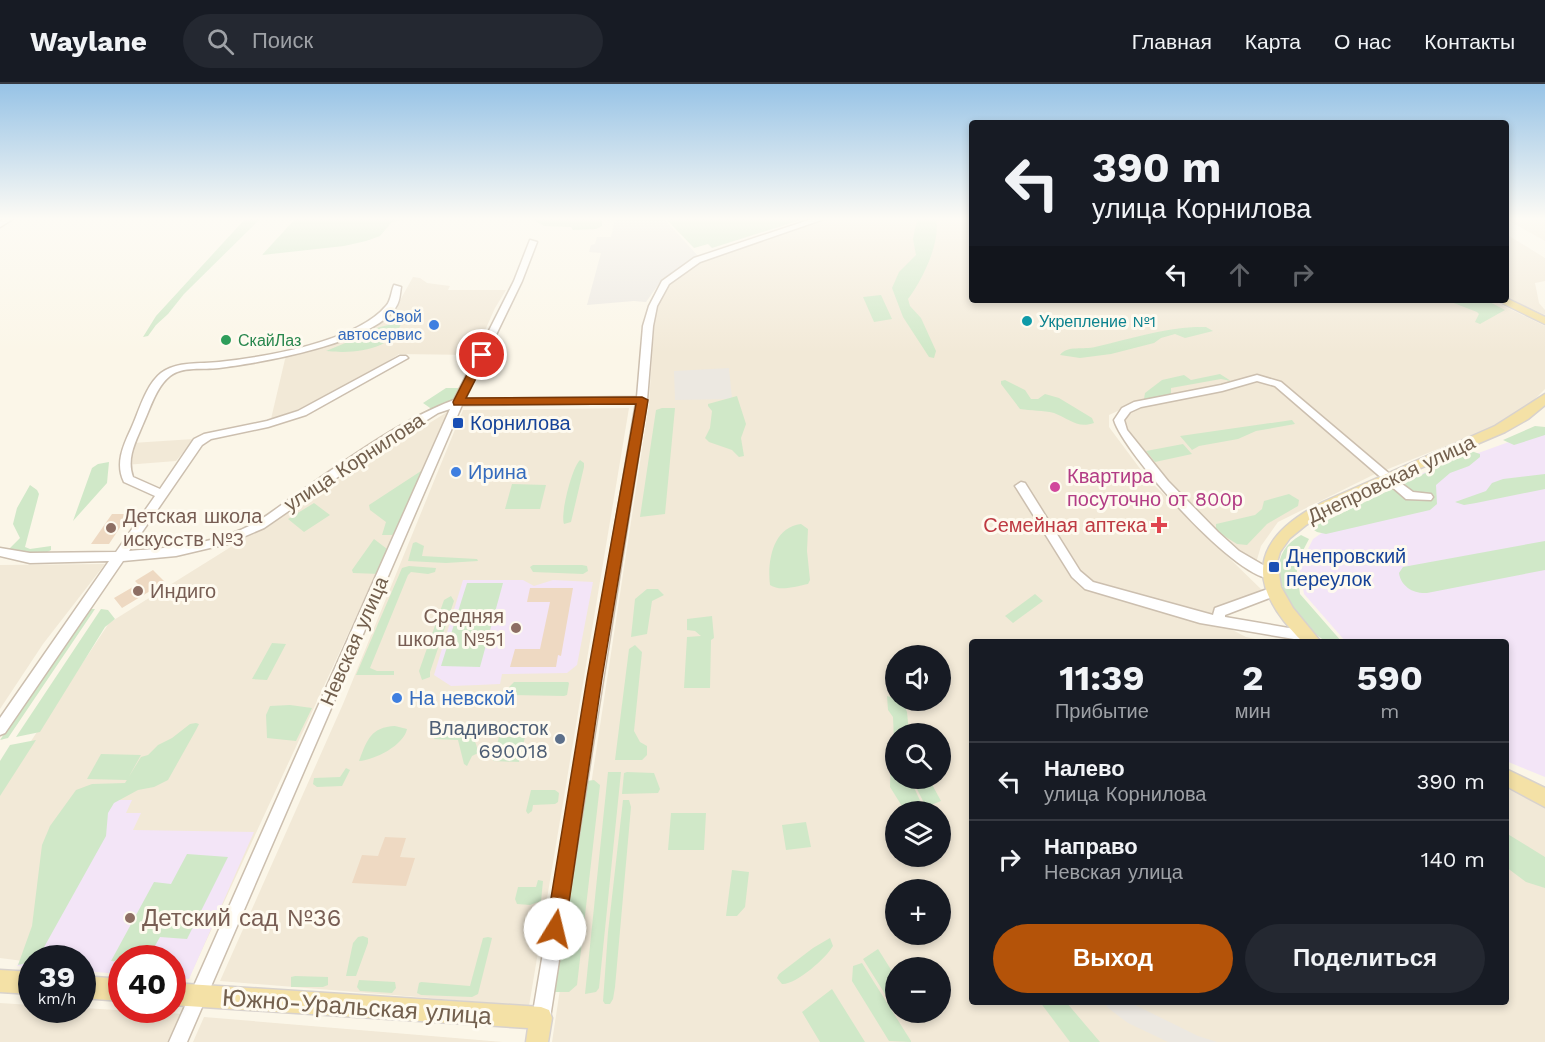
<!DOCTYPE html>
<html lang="ru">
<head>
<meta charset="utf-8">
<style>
  :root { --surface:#171b24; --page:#242831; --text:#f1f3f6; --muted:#9ea1a6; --line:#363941; --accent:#b45309 }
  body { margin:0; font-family:"Work Sans",sans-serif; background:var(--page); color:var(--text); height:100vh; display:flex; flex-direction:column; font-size:22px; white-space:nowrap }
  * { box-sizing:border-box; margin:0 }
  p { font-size:20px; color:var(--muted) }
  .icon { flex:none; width:33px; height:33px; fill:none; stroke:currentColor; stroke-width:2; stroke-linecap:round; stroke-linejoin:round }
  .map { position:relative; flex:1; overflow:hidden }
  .sheet { position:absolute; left:969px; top:555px; width:540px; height:366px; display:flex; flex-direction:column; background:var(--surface); border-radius:6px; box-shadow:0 3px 9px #0003 }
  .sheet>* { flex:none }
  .banner { position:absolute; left:969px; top:36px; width:540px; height:183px; border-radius:6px; box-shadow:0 3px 9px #0003; background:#171b24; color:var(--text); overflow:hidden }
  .buttons { position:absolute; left:885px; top:561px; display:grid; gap:12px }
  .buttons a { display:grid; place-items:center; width:66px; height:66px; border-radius:50%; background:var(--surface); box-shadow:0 3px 9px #0003; font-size:30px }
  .speed { position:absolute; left:18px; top:861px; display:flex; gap:12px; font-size:30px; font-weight:700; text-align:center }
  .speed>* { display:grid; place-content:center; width:78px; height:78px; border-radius:50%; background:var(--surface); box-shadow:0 3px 9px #0003; line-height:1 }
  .speed small { font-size:15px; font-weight:400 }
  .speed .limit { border:9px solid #d22; background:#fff; color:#111 }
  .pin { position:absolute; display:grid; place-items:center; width:51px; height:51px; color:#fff; margin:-26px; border:3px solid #fff; border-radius:50%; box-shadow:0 2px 6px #0007 }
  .me { position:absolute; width:66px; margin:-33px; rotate:9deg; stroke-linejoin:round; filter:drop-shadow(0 0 4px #0008) }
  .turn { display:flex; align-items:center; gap:21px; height:126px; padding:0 24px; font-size:27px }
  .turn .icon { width:78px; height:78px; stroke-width:2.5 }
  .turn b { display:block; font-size:42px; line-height:51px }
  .lanes { display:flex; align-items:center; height:57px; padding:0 24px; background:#0003; justify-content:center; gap:30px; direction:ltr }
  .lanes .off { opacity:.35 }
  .eta { display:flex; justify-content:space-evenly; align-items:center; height:102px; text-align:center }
  .eta b { font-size:36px; font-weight:700; line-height:42px }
  .cta { display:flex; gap:12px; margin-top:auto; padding:12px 24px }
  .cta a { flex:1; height:69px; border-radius:36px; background:var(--accent); color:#fff; font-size:24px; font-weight:700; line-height:69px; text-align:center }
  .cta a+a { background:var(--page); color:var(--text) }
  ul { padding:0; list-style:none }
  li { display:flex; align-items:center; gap:18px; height:78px; padding:0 24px; border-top:2px solid var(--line) }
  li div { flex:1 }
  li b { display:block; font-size:22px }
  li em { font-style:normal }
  header { display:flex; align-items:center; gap:36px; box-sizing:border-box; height:84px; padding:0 30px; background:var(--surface); border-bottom:2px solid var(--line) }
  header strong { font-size:28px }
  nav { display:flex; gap:33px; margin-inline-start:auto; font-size:21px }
  .search { width:420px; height:54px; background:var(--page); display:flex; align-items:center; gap:15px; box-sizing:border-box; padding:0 21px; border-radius:33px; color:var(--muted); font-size:22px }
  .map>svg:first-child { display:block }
</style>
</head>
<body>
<header>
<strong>Waylane</strong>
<div class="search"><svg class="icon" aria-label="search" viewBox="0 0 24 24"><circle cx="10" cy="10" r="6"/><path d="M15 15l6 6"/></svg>Поиск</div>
<nav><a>Главная</a><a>Карта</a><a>О нас</a><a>Контакты</a></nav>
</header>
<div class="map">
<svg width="1545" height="958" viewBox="0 0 1545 958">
  <rect width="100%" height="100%" fill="#fbf6e8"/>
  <path fill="#f2e9d7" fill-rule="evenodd" d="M830,135H972V216H1492L1545,242V305L1534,316L1520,328L1493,343L1383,387L1281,299L1270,294L1257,292L1220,303L1137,318L1109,331V343L1147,394L1264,508L1234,519L1217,538L1246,553L1270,558H972V918H1506V702L1545,720V958H552L649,319L655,229L665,205L685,187L709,174ZM896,572H940V616H896ZM896,650H940V694H896ZM896,728H940V772H896ZM896,806H940V850H896ZM896,884H940V928H896Z
    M1506,135H1545V157Z
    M1506,150L1545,174V197L1535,199L1539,219L1545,226V231L1506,213Z
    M413,193L420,194L427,199L450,202L448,206H506L495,224L474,271L399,270L369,289L299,325L271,335L286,271L374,241L398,220Z
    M1261,298L1276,301L1377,389L1278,438L1261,462L1256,479L1229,459L1150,378L1125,345L1123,338L1129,328L1141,322Z
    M629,324L529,922L220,897L343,620L463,326Z
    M452,325L189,894L172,874H32L31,878L0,874V704L109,539Z
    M194,355L176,377L125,381L132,359Z
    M105,480L43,560L0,625V481Z
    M0,919L31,921L32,926L83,924L184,930L172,958H0Z
    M204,933L503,958H193Z"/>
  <path fill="#ece8e1" d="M615,135H664L699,173L661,197L646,218L634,217L587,221L601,169L589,168L591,161L595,160L597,153H611Z
    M729,284L732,315L675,316L674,287Z
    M1105,918H1129L1198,952L1217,958H1168L1128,939L1108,924Z"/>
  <path fill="#f3e5f7" d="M1545,345V693L1506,677V558H1346L1304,510L1299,483L1313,455L1342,435L1423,389Z
    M463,496H523L534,502L553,496L593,498L577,581L567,589L502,590L500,600L478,601L451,602L434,591Z
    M111,716H132L126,729H141L133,746L254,748L189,895L173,894L172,874H122L121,890L83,887L82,874H32L31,883L17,882Z"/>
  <path fill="#d0e8c8" d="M245,135H260L184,210L168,230L156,241L148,252L143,253L156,232Z
    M295,135H406L392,138L380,152L366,157L344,162L262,171Z
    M532,135H602V142L596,145L573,146L571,143L544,142Z
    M666,135H804L712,164L708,160L694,164Z
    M917,135H936C941,158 922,197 908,215L910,222L921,234L936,267L934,274L929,273L903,233L892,204L899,188L916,171L913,155Z
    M881,211L892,235L874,238L863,213Z
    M1446,216H1486L1505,226L1480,240L1475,238L1479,230L1477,228Z
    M403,232C398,267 354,270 326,267L350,257L365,247L388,241L396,234Z
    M1195,243H1206L1213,247L1185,254L1175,250L1161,254L1154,259L1111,270L1080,274L1060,271C1067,261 1084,266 1095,263C1129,255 1161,245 1195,243Z
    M1220,290L1231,297L1221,295L1171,304V310L1148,316L1144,315L1145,309L1162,296L1184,291L1191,296Z
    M1005,296L1025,306L1031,315H1038L1045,310L1059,314L1092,334L1094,339C1077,345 1068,334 1054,329C1043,326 1031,327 1020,325L1001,300V297Z
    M446,304H462L457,317L433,326L423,319Z
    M737,312L746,340L741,354L744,372L739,373L732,366L709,358L705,354L710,344L712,327L708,322V320Z
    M662,324H675L665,430L640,433L656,326Z
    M1292,336L1295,340L1256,347L1238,355L1199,362L1192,366L1180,352Z
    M1535,342L1545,343V351L1514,361L1503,356Z
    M1183,360L1192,370L1155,378L1146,367Z
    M1471,367L1480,370V373L1469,382L1450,389L1436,401L1437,420L1430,426L1326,450L1317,448L1311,444Z
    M580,376L584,379V383L571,438L564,440C560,431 572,383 580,376Z
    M109,378L107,399L73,437L92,384L98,380Z
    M421,387L423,388L396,448L392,451H382L386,438L370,426L369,421Z
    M1545,390V405L1476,419L1464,421L1455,418L1486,407L1492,399L1503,395Z
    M512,400L546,401L540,425H505Z
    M30,401L37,406L39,410L25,463L30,465L51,462V466L42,471L8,466L20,454L13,440L17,424Z
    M1289,410L1299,416L1298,422L1267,440L1247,461L1237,460L1216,447V440L1255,431L1262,425L1264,417Z
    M314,419L330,431L304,448L288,435Z
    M801,440L808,445L807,467L810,496L808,500C797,502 780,508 770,501C767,477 773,443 801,440Z
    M1301,451L1309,455L1296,480L1300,510L1342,558C1338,558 1332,559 1328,558C1320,556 1310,544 1304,537C1281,511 1263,472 1301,451Z
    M374,455L391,468L380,490L353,489L352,486Z
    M1545,457V486L1427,509C1414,510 1401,503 1399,489L1403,483Z
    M416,458L424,462L422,472L477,475L478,477L446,479L408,477L413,459Z
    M533,481H582L587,482L588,487L583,490L533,488L530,483Z
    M409,482L436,484L435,488L428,490L411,488L408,491L370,584L377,587H394V591H356L402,484Z
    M467,499H503L480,583L441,582Z
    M647,505H658L664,511L652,517L647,550L631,553L635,515Z
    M1035,510L1043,517L1013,539L1005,532Z
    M451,512L454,517L430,588V593L422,596L419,587L444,516Z
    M88,525H95L8,654L0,656Z
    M101,525L108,526L115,535L105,543L40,648L16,653Z
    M712,532L714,554L711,556L710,604H684L687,553L701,552L695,547L687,546V535Z
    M272,559L286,560L267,596L252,595Z
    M635,561L642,568L634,647L640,658L647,662V671L642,676H615L629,565Z
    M514,598H568L569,599L567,611L564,612L512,611L509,603Z
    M887,612L902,617L907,628L909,649L896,650V694L910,695L925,727H905L890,703L891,669L894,657L893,633L888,626Z
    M290,621L312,624L296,657L267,654L266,631L270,622Z
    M196,639L199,640L196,646L168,696L154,703L138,706L114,719L108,729L106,752L38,874H32L31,878L18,881L32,842L42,761L50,742L76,706L92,700L125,699L141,673L148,671L158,661L172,654L190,640Z
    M395,642L407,645C404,661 375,676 359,677C367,656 371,643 395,642Z
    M444,647C462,646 476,648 478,669L472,672L467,682L464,680L458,656L434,655L437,649Z
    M499,653H525L519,678L493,677Z
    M36,656L0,712V677L10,661Z
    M101,670L141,671L127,696L87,695Z
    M346,684L350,686L342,702L317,703L313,700L314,694L340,693Z
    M608,688H621L599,904L596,908L585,910Z
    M627,688L654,689L660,705L658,709L622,710L624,689Z
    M912,695H929L941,717L926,723Z
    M594,696L600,701L577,901L569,908H554L552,906L586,697Z
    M531,706H555L559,709L558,718L555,720L533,721L532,727L528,730L526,727Z
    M623,716H629L631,723L615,903L613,915L610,920H605L603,917L608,848Z
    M671,729H706L704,766H668Z
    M806,738L811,763L786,766L782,741Z
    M1506,749L1545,773V804L1526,798L1506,783Z
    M187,770L228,773L187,855L160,853L148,874H122L121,878L111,877L154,798L171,800Z
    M732,786L749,788L745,823L737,832H726Z
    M538,796L543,797L541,817L530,821L517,820L515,815L518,803H536Z
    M363,852L368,854V859L356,892H346L353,859L358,853Z
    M488,853L492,854L478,910L472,913L421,911L417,909L419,899L421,898L470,902L483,854Z
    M830,854L833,862C826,874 796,901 782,900L777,894L779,890L813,864Z
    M878,865L895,892V926L863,875Z
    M862,879L911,957V958L889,957L852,897L853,882Z
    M295,892L328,893V901L323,903H291V893Z
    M359,896L395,898L396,904L392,909L360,907L357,903Z
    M832,905L865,958H820L802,928Z
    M1040,918H1066L1100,958H1070Z"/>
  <path fill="#eed9c2" d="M112,430H129L109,460H91Z
    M153,486L165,498L122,524L114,514L138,500L135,497Z
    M530,504H573L561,572L558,571L556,583H510L515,565H540L550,518H527Z
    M385,753L406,754L400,773L415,774L406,802L352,799L362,771L378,772Z"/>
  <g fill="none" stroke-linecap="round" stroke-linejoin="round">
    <defs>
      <path id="minor" d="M4,135H13L0,143V137Z
        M812,135H824L700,178L669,200L657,222L653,242L647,316L550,934L547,940L541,943L535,940L532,934L636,319L462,321L187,958H169L450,325L438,329L348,386L264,444L227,460L176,472L123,477L5,649L0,651V634L109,477L30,479L0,472V464L30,469L116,468L155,412L124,398C115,380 123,362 131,345C139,328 145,302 161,289C177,277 200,280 219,278C265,273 356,258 386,222C391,217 391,208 394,201L401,203C400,208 400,216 397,221C378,259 259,279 219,284C203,286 183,282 170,292C156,303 150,325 143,340C136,357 126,374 133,393L160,405L194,355L204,350L267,337L298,327L400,272H406L408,274L306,331L268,343L211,355L202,361L129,467C172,464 218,460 257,438C271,429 284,419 298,409C345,377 402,335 454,316L514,197L530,156L537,158L522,197L465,315L637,313L643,242L649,222L662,197L694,174Z
        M1257,291L1281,298L1398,397L1413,408L1431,410L1433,413L1431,416L1406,415L1275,302L1257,297L1222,307L1141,323L1130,328L1124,336L1127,346L1168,397L1218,448L1239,467L1275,488L1277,491L1275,494C1242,504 1123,368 1114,336L1122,324L1134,318L1221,301Z
        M1021,398L1025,399L1080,487L1093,498L1213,531L1215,524L1276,502L1280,504L1282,507L1280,510L1225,531V533L1306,547L1311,548L1312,552L1311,556L1306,557L1200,539L1085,505L1072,493L1017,405L1015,402Z"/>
      <path id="major" d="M1506,214L1545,233V240L1496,216H1506Z
        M1545,310V321L1528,335L1505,348L1397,394L1333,425L1306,441L1290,454L1280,468L1277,478L1281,503L1293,524L1321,558H1303C1244,500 1250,455 1323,418L1495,342Z
        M1506,685L1545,704V723L1506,702Z
        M0,886L32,888V910L0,908Z
        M82,892L122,895V917L82,914Z
        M172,899L541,923L549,926L552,934L548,958H526L528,944L172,921Z"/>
    </defs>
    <use href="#minor" stroke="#ccbfaf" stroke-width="3"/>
    <use href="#major" stroke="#d8d2cd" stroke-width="3"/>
    <use href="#minor" fill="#fff" fill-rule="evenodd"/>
    <use href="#major" fill="#f4e1a6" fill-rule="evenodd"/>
  </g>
  <linearGradient id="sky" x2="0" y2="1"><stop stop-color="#97c3e6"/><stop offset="0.5" stop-color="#fdfbf5"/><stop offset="1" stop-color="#fdfbf5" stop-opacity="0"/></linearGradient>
  <rect width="1545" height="269" fill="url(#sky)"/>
  <path fill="#b45309" stroke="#753606" stroke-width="1.5" d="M482,267L488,271L466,314L642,313L648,316L602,594L565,845L562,851L555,854L549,851L546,845L587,594L636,320L454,321L453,318L477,271Z"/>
  <circle fill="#0f9aa8" stroke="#fefaef" stroke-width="2" cx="1027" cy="237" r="6"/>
  <g fill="#3f7fe0" stroke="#fefaef" stroke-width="2">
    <circle cx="434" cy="241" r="6"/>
    <circle cx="456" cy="388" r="6"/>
    <circle cx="397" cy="614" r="6"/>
  </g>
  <circle fill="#2e9e5b" stroke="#fefaef" stroke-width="2" cx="226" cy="256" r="6"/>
  <g fill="#1a4fb4" stroke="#fefaef" stroke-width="2">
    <rect x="452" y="333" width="12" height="12" rx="3"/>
    <rect x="1268" y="477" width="12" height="12" rx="3"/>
  </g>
  <circle fill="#d1479c" stroke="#fefaef" stroke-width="2" cx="1055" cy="403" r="6"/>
  <path fill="#e0444e" stroke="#fefaef" stroke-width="2" d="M1156 432h6v6h6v6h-6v6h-6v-6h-6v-6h6z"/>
  <g fill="#8d6e63" stroke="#fefaef" stroke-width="2">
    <circle cx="111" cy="444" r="6"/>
    <circle cx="138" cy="507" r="6"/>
    <circle cx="516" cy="544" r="6"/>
    <circle cx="130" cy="834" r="6"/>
  </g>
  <circle fill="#5c6f8a" stroke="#fefaef" stroke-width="2" cx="560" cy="655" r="6"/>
  <g text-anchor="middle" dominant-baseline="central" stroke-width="6" stroke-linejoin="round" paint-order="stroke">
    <g font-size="16" fill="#366cbe" stroke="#fefaef" text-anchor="end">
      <text x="422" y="232">Свой<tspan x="422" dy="18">автосервис</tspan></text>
    </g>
    <g font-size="16" fill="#0d838f" stroke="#fefaef" text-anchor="start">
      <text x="1039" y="237">Укрепление №1</text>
    </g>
    <g font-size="16" fill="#27864d" stroke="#fefaef" text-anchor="start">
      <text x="238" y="256">СкайЛаз</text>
    </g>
    <g font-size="20" fill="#164399" stroke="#fefaef" text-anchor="start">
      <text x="470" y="339">Корнилова</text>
      <text x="1286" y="472">Днепровский<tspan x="1286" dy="23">переулок</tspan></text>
    </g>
    <g font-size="20" fill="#73604e" stroke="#fefaef">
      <text transform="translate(354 378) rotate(-33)">улица Корнилова</text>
      <text transform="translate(1391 395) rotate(-25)">Днепровская улица</text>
      <text transform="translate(354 557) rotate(-66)">Невская улица</text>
    </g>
    <g font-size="20" fill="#366cbe" stroke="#fefaef" text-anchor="start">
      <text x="468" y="388">Ирина</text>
      <text x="409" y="614">На невской</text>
    </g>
    <g font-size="20" fill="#b23c85" stroke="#fefaef" text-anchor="start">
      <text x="1067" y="392">Квартира<tspan x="1067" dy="23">посуточно от 800р</tspan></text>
    </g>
    <g font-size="20" fill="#785e54" stroke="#fefaef" text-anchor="start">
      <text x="123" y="432">Детская школа<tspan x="123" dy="23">искусcтв №3</tspan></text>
      <text x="150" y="507">Индиго</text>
      <text x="504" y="532" text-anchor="end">Средняя<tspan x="504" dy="23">школа №51</tspan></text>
    </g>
    <g font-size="20" fill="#be3a42" stroke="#fefaef" text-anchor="end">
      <text x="1147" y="441">Семейная аптека</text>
    </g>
    <g font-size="20" fill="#4e5e75" stroke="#fefaef" text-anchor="end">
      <text x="548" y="644">Владивосток<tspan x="548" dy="23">690018</tspan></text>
    </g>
    <g font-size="24" fill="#785e54" stroke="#fefaef" text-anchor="start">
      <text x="142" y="834">Детский сад №36</text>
    </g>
    <g font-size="24" fill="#73604e" stroke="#fefaef">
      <text transform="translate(357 923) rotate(4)">Южно-Уральская улица</text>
    </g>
  </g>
</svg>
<div class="buttons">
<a><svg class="icon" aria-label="sound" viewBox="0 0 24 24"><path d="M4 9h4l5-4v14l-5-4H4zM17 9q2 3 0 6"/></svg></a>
<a><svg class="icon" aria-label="search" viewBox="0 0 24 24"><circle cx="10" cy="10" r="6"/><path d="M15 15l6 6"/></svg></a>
<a><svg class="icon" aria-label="layers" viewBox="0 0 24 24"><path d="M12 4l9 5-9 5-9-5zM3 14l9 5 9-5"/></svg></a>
<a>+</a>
<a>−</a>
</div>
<div class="speed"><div>39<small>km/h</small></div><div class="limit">40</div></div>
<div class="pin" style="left:482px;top:271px;background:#d93025"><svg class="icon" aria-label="arrive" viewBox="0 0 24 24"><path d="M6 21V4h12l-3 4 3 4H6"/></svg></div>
<svg class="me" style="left:555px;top:845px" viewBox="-20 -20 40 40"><circle r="19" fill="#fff"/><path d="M0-13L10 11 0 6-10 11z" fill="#b45309"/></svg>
<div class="banner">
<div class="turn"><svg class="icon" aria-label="left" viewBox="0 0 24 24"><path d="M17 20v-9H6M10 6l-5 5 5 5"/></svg><div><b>390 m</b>улица Корнилова</div></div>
<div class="lanes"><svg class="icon" aria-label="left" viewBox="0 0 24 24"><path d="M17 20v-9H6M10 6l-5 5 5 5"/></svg><svg class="icon off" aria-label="ahead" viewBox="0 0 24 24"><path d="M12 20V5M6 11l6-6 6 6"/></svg><svg class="icon off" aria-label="right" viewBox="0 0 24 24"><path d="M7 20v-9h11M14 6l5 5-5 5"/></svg></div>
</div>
<section class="sheet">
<div class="eta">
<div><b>11:39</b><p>Прибытие</p></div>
<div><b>2</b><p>мин</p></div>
<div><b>590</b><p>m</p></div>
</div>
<ul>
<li><svg class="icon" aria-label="left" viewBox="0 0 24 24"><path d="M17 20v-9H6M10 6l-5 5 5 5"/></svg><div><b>Налево</b><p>улица Корнилова</p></div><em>390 m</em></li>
<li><svg class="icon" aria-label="right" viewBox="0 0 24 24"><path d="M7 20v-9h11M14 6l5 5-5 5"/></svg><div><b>Направо</b><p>Невская улица</p></div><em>140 m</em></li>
</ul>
<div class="cta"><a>Выход</a><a>Поделиться</a></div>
</section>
</div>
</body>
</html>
